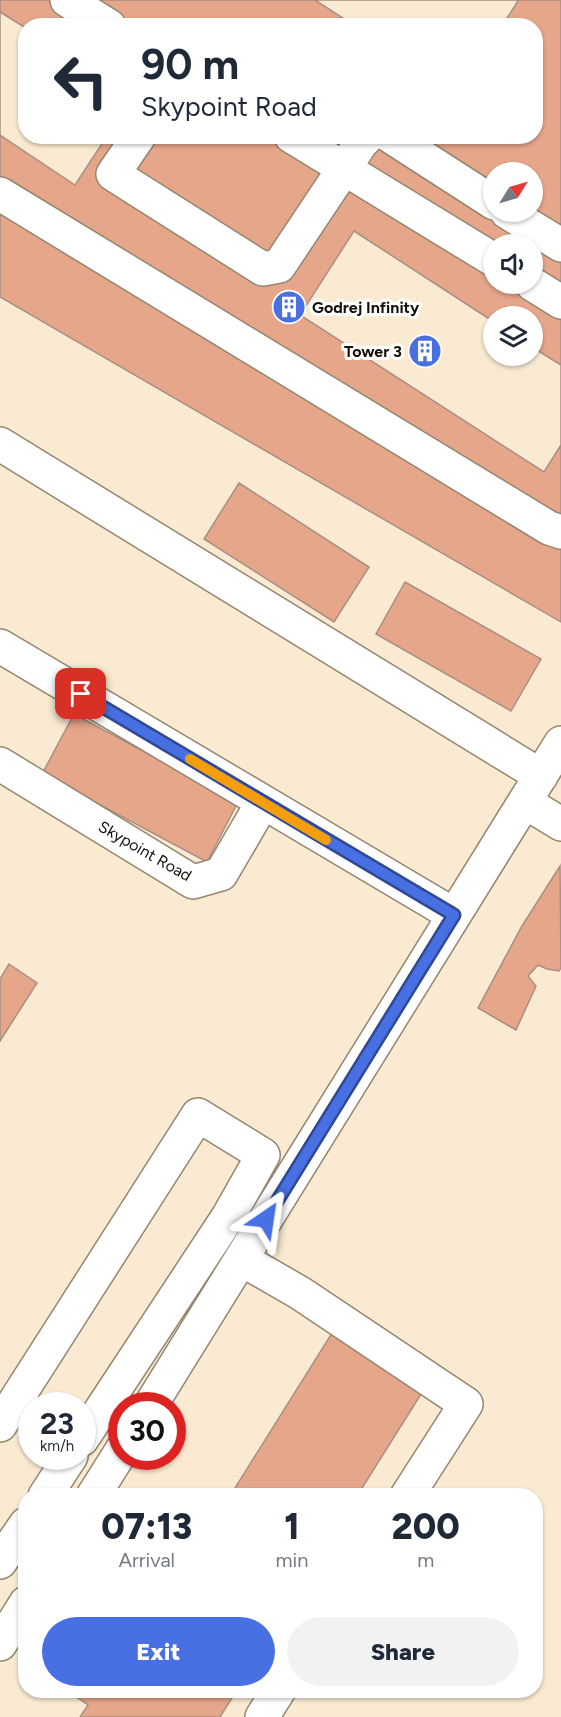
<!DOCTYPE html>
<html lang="en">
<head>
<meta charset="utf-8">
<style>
  :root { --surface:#fff; --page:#f2f2f3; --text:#1f2937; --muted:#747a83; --accent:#4970e3 }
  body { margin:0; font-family:Figtree,sans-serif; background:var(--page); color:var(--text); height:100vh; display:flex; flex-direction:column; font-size:22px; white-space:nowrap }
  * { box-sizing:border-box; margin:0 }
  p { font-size:20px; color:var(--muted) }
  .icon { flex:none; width:33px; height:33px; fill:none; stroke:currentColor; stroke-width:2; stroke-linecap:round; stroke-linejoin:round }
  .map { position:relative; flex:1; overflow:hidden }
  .side { position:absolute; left:18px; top:1488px; width:525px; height:210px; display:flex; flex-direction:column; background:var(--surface); border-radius:24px; box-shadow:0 2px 4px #0004 }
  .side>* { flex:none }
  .hud { position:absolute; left:18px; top:18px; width:525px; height:126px; border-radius:24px; box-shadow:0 2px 4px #0004; background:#fff; color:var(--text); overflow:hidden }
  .needle { width:39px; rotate:53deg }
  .tools { position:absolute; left:483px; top:162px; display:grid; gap:12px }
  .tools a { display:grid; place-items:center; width:60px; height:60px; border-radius:50%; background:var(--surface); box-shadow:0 2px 4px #0004; font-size:30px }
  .speed { position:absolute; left:18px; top:1392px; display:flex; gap:12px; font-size:30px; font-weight:700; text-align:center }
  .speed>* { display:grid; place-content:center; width:78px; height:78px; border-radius:50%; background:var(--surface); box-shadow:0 2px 4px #0004; line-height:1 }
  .speed small { font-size:15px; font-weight:400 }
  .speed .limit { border:9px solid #d22; background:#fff; color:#111 }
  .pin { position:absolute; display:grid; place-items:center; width:51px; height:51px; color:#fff; margin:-26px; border-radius:12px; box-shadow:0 3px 9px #0006 }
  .me { position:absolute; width:66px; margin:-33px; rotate:32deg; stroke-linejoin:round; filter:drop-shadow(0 0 4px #0008) }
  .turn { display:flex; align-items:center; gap:21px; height:126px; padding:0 24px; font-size:27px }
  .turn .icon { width:78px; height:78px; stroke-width:2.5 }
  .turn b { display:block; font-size:42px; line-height:51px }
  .eta { display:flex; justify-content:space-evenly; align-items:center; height:102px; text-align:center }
  .eta b { font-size:36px; font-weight:800; line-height:42px }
  .action { display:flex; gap:12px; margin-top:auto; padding:12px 24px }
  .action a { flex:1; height:69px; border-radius:36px; background:var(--accent); color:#fff; font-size:24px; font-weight:800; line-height:69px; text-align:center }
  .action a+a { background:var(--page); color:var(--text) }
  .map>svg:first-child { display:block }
</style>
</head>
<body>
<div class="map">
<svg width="561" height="1717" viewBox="0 0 561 1717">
  <rect width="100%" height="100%" fill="#faead1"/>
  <path fill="#e6a68a" stroke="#a98f83" stroke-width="1.5" fill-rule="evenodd" d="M0,0H561V622L0,297ZM26,26H536V136H26ZM494,172H532V212H494ZM494,244H532V284H494ZM494,316H532V356H494Z
    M315,0H516L518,1L502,26H355Z
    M0,12L26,28V136H107L75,185L0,135Z
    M354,231L494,322V356H532V347L561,365V445L544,472L300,315Z
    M239,483L369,567L334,622L204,539Z
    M405,582L541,659L511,711L376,634Z
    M74,714L238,802L207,862L42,774Z
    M560,866L561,968L559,971L547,969L538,965L528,976L536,986L516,1030L478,1008L522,926Z
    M9,964L37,983L0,1041V979Z
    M332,1333L423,1391L357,1496H230Z
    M84,1690H237L220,1717H80L88,1705L78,1698Z"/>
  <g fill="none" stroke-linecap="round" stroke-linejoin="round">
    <defs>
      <path id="minor" d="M67,0L109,26
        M139,136L113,174L263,269L279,266L361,143L368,136
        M291,136L494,260
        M390,136L494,203
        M0,194L549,528L561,532
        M507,212L561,245
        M532,284L561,302
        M0,444L541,776
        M0,646L454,915
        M0,764L193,882L221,874L263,802
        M525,802L561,824
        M241,1259L300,1293L466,1404L407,1496
        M150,1406L561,743
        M0,1425L198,1115L263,1155L228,1217L82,1439
        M45,1496L71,1456
        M93,1496L122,1450
        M0,1562L26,1524
        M0,1644L26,1603
        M262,1717L279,1690"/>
    </defs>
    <use href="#minor" stroke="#948670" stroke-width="36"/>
    <use href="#minor" stroke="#fff" stroke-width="33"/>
  </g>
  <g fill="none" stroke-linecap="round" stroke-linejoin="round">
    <defs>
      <path id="route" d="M81,694L454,915L266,1219"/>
    </defs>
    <use href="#route" stroke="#2f4994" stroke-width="15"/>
    <use href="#route" stroke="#4970e3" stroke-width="10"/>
    <path stroke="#f59e0b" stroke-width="10" d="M190,759L326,840"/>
  </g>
  <defs>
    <symbol id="building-disc" viewBox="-11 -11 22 22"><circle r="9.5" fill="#4970e3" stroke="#fff"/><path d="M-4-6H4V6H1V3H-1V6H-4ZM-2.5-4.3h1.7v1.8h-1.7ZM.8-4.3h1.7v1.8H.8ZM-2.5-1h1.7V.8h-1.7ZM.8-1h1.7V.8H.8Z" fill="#fff"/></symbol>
  </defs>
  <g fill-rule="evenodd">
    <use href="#building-disc" x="270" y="288" width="38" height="38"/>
    <use href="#building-disc" x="406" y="332" width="38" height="38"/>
  </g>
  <g text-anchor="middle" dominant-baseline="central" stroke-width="6" stroke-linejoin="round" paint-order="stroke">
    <g font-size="16" font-weight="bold" fill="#130e06" stroke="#fff" text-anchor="start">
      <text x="312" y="307">Godrej Infinity</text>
      <text x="402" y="351" text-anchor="end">Tower 3</text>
    </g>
    <g font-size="16" fill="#130e06" stroke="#fff">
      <text transform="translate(145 851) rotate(30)">Skypoint Road</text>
    </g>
  </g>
</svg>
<div class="tools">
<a><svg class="needle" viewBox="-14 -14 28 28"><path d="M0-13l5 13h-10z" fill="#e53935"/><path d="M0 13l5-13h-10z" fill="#747a83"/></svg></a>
<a><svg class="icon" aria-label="sound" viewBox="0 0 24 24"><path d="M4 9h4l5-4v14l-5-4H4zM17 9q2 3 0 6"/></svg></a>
<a><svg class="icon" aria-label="layers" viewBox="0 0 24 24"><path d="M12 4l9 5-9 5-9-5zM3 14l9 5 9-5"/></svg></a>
</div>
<div class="speed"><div>23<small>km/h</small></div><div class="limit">30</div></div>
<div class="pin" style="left:81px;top:694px;background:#d93025"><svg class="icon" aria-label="arrive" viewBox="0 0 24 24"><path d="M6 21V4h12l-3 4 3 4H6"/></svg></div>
<svg class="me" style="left:266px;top:1219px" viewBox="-20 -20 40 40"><path d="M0-17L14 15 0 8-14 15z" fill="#4970e3" stroke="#fff" stroke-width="4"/></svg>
<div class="hud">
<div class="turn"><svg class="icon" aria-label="left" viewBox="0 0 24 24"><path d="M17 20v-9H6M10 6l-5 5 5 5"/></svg><div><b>90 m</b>Skypoint Road</div></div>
</div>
<section class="side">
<div class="eta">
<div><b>07:13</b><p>Arrival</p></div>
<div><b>1</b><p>min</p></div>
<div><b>200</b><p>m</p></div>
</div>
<div class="action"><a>Exit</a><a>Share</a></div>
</section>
</div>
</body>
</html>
